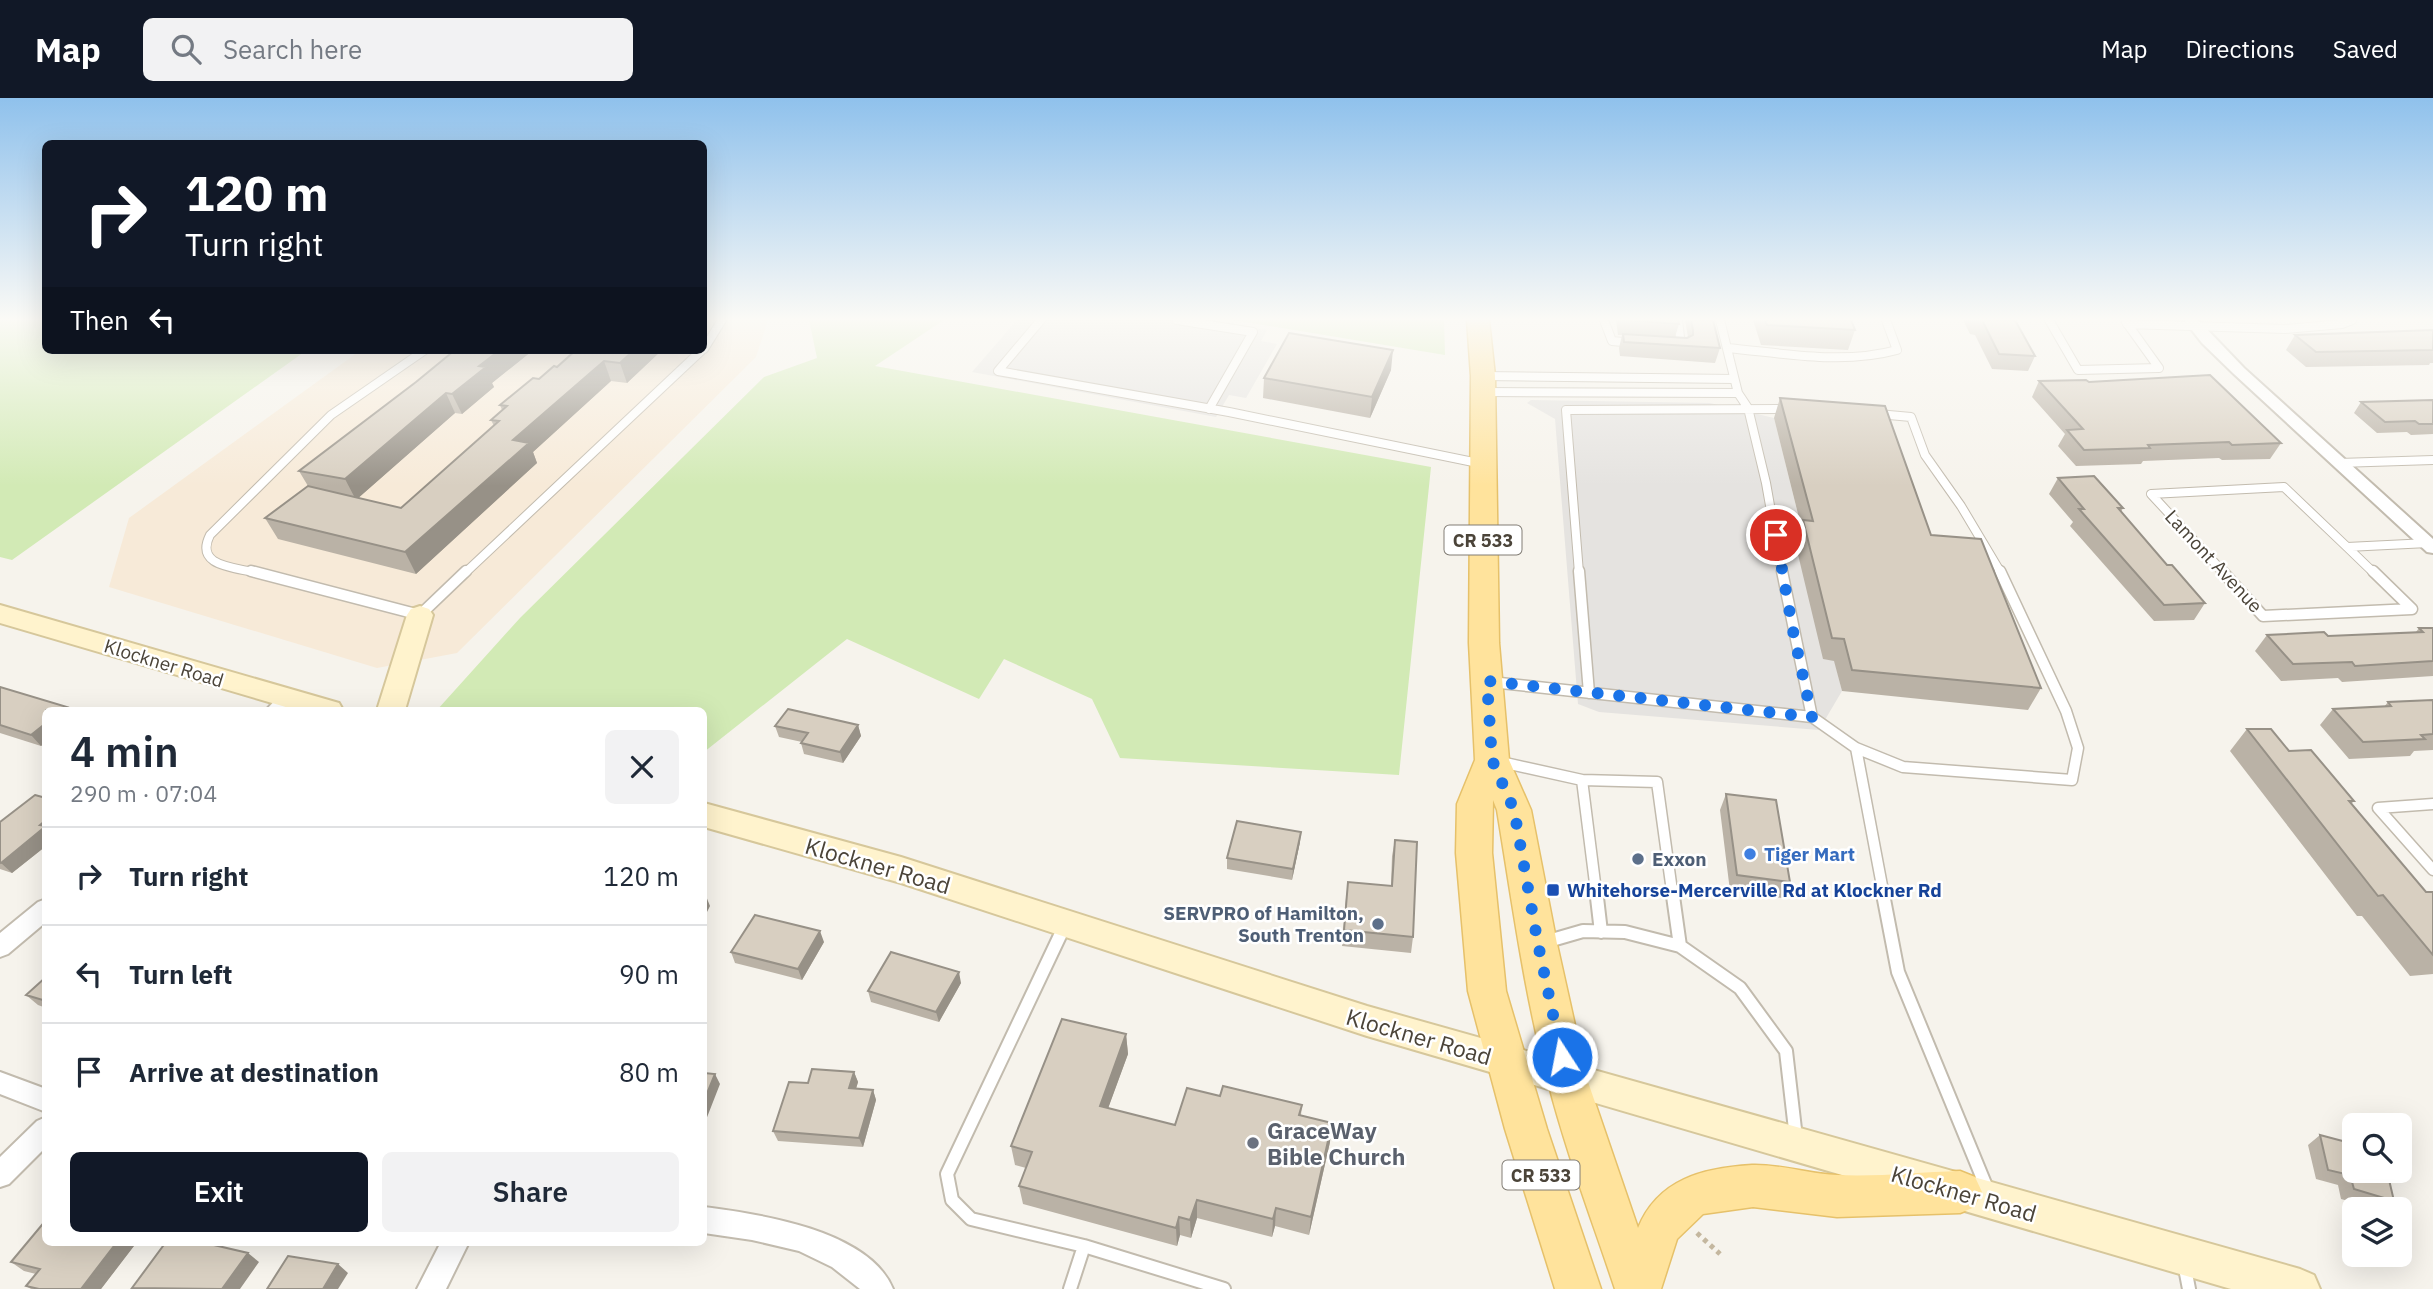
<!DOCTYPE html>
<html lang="en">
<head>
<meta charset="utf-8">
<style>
  :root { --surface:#fff; --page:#f2f2f3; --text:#1f2937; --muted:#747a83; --line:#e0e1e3; --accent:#111827 }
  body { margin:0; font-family:"IBM Plex Sans",sans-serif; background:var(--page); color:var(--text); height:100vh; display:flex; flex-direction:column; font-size:26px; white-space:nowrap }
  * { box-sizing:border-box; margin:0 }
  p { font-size:23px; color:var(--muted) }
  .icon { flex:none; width:38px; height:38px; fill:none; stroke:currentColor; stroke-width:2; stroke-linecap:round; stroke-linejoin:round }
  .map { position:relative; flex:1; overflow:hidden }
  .details { position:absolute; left:42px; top:609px; width:665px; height:539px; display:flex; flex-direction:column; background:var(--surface); border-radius:10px; box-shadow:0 7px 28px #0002 }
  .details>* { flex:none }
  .guide { position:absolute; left:42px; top:42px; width:665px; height:214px; border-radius:10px; box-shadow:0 7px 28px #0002; background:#111827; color:#fff; overflow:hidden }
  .fabs { position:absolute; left:2342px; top:1015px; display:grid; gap:14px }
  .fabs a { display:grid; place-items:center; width:70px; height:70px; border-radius:10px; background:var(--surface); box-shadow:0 7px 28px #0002; font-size:35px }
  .pin { position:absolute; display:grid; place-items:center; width:60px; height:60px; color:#fff; margin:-30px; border:4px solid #fff; border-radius:50%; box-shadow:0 2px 7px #0007 }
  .me { position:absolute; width:77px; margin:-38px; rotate:349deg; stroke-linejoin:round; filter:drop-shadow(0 0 5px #0008) }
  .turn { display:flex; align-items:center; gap:24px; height:147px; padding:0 28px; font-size:32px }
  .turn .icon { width:91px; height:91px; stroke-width:2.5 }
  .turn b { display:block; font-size:49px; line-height:60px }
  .then { display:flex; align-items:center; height:66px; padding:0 28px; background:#0003; gap:14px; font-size:26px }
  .round { display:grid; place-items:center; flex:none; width:74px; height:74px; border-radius:10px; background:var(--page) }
  .head { display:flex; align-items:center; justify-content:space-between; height:119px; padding:0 28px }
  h1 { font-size:42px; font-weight:600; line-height:52px }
  .primary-button { display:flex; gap:14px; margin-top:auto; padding:14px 28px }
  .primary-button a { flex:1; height:80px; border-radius:10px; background:var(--accent); color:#fff; font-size:28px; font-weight:600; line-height:80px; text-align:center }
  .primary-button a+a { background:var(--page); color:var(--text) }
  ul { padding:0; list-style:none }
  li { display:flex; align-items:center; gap:21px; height:98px; padding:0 28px; border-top:2px solid var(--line) }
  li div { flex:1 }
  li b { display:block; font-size:26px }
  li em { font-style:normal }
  header { display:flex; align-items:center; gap:42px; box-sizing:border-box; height:98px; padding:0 35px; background:var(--accent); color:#fff }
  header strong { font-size:33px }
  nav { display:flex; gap:38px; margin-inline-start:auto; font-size:24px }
  .search { width:490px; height:63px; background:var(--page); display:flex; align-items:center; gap:18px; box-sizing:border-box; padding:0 24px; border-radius:10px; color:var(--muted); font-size:26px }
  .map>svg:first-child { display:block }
</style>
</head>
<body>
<header>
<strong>Map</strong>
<div class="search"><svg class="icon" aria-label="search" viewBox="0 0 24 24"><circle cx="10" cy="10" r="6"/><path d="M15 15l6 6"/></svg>Search here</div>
<nav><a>Map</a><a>Directions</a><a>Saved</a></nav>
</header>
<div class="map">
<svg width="2433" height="1191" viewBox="0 0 2433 1191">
  <rect width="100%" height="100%" fill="#f6f3ec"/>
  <path fill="#f7ead8" d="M704,222H768L756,259L457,555L377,570L109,489L129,420L361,252H704Z"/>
  <path fill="#d2eab5" d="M0,222H45L46,252H307L12,462L0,459Z
    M809,222H944L875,268L1431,369L1399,677L1120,660L1092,601L1004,561L979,601L847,541L704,654V612H437L520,520L764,279L817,260Z
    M1233,222H1444L1445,257Z"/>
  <path fill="#e5e3e0" d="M1017,222H1203L1267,232L1261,243L1277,246L1246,300L1229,297L1216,319L972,274Z
    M1531,302L1710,305L1774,320L1842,593L1819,632L1599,614L1578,606L1555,321L1527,305Z"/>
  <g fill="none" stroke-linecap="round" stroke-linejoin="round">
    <defs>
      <path id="service-far2" d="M1041,222L998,273L1229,314L1483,366
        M1177,222L1253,234L1209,311
        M1604,222L1612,243L1634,245
        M1678,222L1681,248
        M1720,222L1738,295L1748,310L1766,385L1782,475
        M2049,222L2078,272L2159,270L2126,224
        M2127,226L2285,231L2342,226L2352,222
        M1727,250C1783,255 1842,267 1897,252L1886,222
        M704,251L722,222
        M1483,278L1734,281
        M1484,294L1738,295
        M1878,316L1911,319L1925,357L1961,408L2001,475
        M2339,365L2433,362
        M2347,449L2374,475
        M2347,449L2428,445
        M257,475C235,469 194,469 210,437L331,317L425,252
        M465,475L702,252
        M1579,475L1566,312L1790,311
        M2224,475L2151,396L2284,389L2347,449"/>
      <path id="service-far1" d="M251,473L420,517L466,473
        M1579,473L1589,595
        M1782,473L1812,619
        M2222,473L2263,518L2412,511L2373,473
        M1491,584L1812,619L1856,650L1903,669L2072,682L2078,650L2066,613L2000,473
        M1856,650L1883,793
        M1501,664L1582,682
        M2433,706L2378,710L2433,772
        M1596,793L1582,682L1657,684L1672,793"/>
      <path id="service" d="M1596,791L1601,834
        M1672,791L1680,848
        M1882,791L1898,874L1988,1093
        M1065,827L947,1076L952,1102L971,1121L1084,1148L1224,1191
        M1545,844L1583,833L1625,834L1680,848L1740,890L1786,953L1796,1040
        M2184,1165L2189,1191
        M1070,1191L1084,1148"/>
      <path id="minor" d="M2184,222H2198L2244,270L2433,441V455L2427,454L2234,276L2202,245Z
        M288,594L295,596L298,601L287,612H266L281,596Z
        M46,801V824L8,856L0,859V835L38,804Z
        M0,974L46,991V1014L0,996Z
        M46,1019V1049L9,1086L0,1089V1059L37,1023Z
        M704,1109C759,1116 869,1132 893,1191H860L832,1169L799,1153L752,1142L704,1135Z
        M441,1144H469L446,1191H417Z"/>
      <path id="secondary" d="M0,507L339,605L343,612H296L0,525Z
        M420,508L429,511L433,517L405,612H377L407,517L411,511Z
        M704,705L901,759L1367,908L2300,1171L2314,1177L2320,1191H2231L1367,938L901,785L704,729Z"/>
      <path id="primary" d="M1467,222H1489L1495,278L1499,545L1509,662L1531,712L1557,846L1587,981L1638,1130C1658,1081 1703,1070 1752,1067C1780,1066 1809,1076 1837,1077C1878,1079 1919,1074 1960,1073L1975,1079L1982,1094L1975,1109L1960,1115L1837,1119L1753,1109L1703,1116L1677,1141L1661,1191H1615C1592,1122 1566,1054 1548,984C1524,895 1512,802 1497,712L1493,702L1492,755L1506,893L1547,1031L1601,1191H1555L1505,1031L1468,893L1456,755L1457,706L1475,662L1469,545L1471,278Z"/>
    </defs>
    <use href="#service-far2" stroke="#c2bbae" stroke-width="10"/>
    <use href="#service-far1" stroke="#c2bbae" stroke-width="13"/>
    <use href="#service" stroke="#c2bbae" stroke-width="16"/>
    <use href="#minor" stroke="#c2bbae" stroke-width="4"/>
    <use href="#secondary" stroke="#d6c79b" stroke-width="4"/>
    <use href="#primary" stroke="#e6c16a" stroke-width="3"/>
    <path stroke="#c4b79f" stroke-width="5" stroke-dasharray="4.5 4.5" stroke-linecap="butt" d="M1697,1135L1720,1156"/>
    <use href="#service-far2" stroke="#fff" stroke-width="8"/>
    <use href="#service-far1" stroke="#fff" stroke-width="10"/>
    <use href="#service" stroke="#fff" stroke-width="12"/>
    <use href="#minor" fill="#fff" fill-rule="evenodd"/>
    <use href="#secondary" fill="#fff3cd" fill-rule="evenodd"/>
    <use href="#primary" fill="#ffe39c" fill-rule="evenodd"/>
  </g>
  <path fill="#bab2a6" d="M1616,222H1678L1679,226L1675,239L1687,240L1688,239L1685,222H1713L1720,250L1715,265L1620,258L1619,250L1622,237H1618Z
    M1753,222H1851L1855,232L1848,252L1761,247Z
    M1963,222H2015L2035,258L2028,273L1992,271L1975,237L1970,236Z
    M2433,232V265H2430L2429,267L2306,269L2286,252L2295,237Z
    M455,252H542L540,254L532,253L492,285L494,289L462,316L455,315L358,400L401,410L494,328L491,322L502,312L500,307L557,269L662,252L627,285L611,283L533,354L537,365L416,476L278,441L265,420L308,388L299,373L416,284Z
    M1391,272L1370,320L1263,300L1264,280Z
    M2039,283L2089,284L2281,345L2270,361L2222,362L2219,360L2143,363L2141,366L2076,368L2058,348L2065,336L2032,299Z
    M1780,300L1931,437L2041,590L2028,612L1842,593L1834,563L1823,561L1795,444L1801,428L1774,320Z
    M2433,302V336L2411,337L2407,334L2377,335L2354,315L2361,304Z
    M2058,380L2123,410L2121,414L2167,467L2205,505L2194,522L2154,523L2070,428L2073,424L2049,396Z
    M2419,530H2433V578L2342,584L2338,580L2281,583L2255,553L2267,537L2328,538L2416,534Z
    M0,589L46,612V644L41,648L0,635Z
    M2433,602V652L2414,653L2410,658L2349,661L2320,627L2333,611L2384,609L2388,604Z
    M858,627L861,638L843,665L804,656L801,645L802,644L779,639L775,628Z
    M2247,631L2289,653L2354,703L2351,706L2426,794H2433V876L2410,878L2362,818H2357L2230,653Z
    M1726,696L1790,784L1782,800L1730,793L1720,712Z
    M46,700V748L12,775L0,771V724Z
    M1395,742L1413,839L1411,855L1342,848L1346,800L1391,788L1392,758Z
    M1300,744L1292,782L1227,771V760Z
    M824,844L802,882L735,865L731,854Z
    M46,879V910L38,907L26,897Z
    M961,885L939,924L871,904L868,893Z
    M1126,936L1128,956L1108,1010L1175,1027L1220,998L1302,1007L1301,1017L1330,1044L1309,1137L1275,1128L1272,1139L1197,1120L1191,1140L1180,1137L1177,1148L1023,1106L1019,1088L1026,1070L1015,1067L1011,1048Z
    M854,974L858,984L856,991L873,992L876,1002L863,1049L778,1043L773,1033L808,985Z
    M2320,1037L2394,1103L2383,1111H2378L2341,1101L2338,1087L2316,1081L2308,1047Z
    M137,1144L101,1191H31L26,1188L36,1176L24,1173L11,1164Z"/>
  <path fill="#979187" d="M500,252H531L532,253L492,285L494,289L462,316L452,296L479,268Z
    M634,252H662L627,285L620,265Z
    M1393,252L1391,272L1370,320L1372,299Z
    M604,263L611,283L533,354L537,365L416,476L405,454L513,342Z
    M446,295L455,315L356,402L345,381Z
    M46,625V644L41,648L31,637Z
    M858,627L861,638L843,665L840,654Z
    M46,722V748L12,775L1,765Z
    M1301,734L1300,744L1292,782L1293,771Z
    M706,798L710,808L704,820V801Z
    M820,833L824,844L802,882L798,871Z
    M959,874L961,885L939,924L936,914Z
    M1126,936L1128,956L1102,1027L1100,1008Z
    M854,974L858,984L853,1000L849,990Z
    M715,976L720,986L704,1027V1003Z
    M873,992L876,1002L863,1049L859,1040Z
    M1332,1025L1330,1044L1309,1137L1311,1119Z
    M1197,1102V1120L1191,1140L1190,1122Z
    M1276,1110L1275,1128L1272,1139L1273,1121Z
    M1179,1119L1180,1137L1177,1148L1176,1130Z
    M117,1144H137L101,1191H81Z
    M248,1155L259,1164L240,1191H222Z
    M338,1166L348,1175L338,1191H323Z"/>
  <path fill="#d8cfc1" stroke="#979187" stroke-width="2" d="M1621,222H1678L1679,226Z
    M1691,222H1713L1720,250L1624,244L1623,236L1687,240L1693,237V232Z
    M1765,222H1851L1855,232L1767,227Z
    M1982,222H2015L2035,258L1999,256Z
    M2433,232V252L2316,254L2295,237Z
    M1289,235L1393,252L1372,299L1264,280Z
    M455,252H500L479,268L486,269L452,296L446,295L345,381L299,373L416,284Z
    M576,252H634L620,265L604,263L513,342L529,345L405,454L265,420L308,388L401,410L499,323L491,322L507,308L500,307L533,280L539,281L554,268L557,269Z
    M2210,277L2281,345L2232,347L2229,344L2148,347L2150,350L2084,352L2067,332L2083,331L2039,283L2086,282L2089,284Z
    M1780,300L1885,308L1931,437L1981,441L2041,590L1852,572L1844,541L1832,540L1803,422L1813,423Z
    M2433,302V326H2419L2415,323L2385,324L2361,304Z
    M2094,378L2123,410H2118L2167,467H2172L2205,505L2164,507L2079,411H2084L2058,380Z
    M2419,530H2433V563L2355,568L2352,564L2293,566L2267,537L2324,534L2328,538L2423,534Z
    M0,589L67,609L62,612H46V625L31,637L0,627Z
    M2433,602V636L2421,637L2425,641L2363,644L2333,611L2391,608L2388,604Z
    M788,611L858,627L840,654L801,645L808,635L775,628Z
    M2247,631H2271L2289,653L2311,652L2354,703H2349L2426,794H2433V857L2383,797L2378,798Z
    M1726,696L1776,702L1790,784L1737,777Z
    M35,697L46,700V722L40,727L46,728L1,765L0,764V724Z
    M1237,723L1301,734L1293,771L1227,760Z
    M1395,742L1417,744L1413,839L1344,832L1348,784L1392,788Z
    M755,817L820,833L798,871L731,854Z
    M891,854L959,874L936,914L868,893Z
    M46,879V903L26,897Z
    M1062,921L1126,936L1100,1008L1175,1027L1187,990L1220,998L1223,988L1302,1007L1299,1017L1332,1025L1311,1119L1276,1110L1273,1121L1197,1102L1190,1122L1179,1119L1176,1130L1019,1088L1032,1054L1011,1048Z
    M812,971L854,974L849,990L873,992L859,1040L773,1033L789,984L808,985Z
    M704,975L715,976L704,1003Z
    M2320,1037L2354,1046V1073H2387L2394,1103L2354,1091L2350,1077L2328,1072Z
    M46,1122V1144H117L81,1191H39L26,1188L40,1171L11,1164Z
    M166,1144H201L248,1155L222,1191L132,1190Z
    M288,1158L338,1166L323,1191H267Z"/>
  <linearGradient id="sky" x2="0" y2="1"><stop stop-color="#8fc1ec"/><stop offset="0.57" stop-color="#fbfaf6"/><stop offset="1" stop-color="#fbfaf6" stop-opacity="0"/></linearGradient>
  <rect width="2433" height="388" fill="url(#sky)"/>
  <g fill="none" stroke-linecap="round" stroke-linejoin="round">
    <path stroke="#1a73e8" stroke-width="12" stroke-dasharray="0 21.6" d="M1562,959L1538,846L1514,712L1492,662L1487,583L1812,619L1793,533L1776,437"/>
  </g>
  <circle fill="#3f7fe0" stroke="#fff" stroke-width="2.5" cx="1750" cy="756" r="7"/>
  <g fill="#5c6f8a" stroke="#fff" stroke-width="2.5">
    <circle cx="1638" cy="761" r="7"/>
    <circle cx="1378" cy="826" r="7"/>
  </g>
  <rect fill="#1a4fb4" stroke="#fff" stroke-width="2.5" x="1546" y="785" width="14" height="14" rx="3.5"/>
  <circle fill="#6b7280" stroke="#fff" stroke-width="2.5" cx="1253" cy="1045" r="7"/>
  <g text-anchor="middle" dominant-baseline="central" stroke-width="5" stroke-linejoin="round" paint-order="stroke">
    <g fill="#fff" stroke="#817c74" stroke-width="2">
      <rect x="1444.5" y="427.5" width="77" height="29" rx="5"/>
      <rect x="1502.5" y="1062.5" width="77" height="29" rx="5"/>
    </g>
    <g font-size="18" font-weight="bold" fill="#4b4439">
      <text x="1483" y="442">CR 533</text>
      <text x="1541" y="1077">CR 533</text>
    </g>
    <g font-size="19" fill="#4b4439" stroke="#fff">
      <text transform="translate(2214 463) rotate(47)">Lamont Avenue</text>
      <text transform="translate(164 565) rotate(17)">Klockner Road</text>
    </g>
    <g font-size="19" font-weight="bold" fill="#366cbe" stroke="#fff" text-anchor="start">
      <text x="1764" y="756">Tiger Mart</text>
    </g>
    <g font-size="19" font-weight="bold" fill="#4e5e75" stroke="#fff" text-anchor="start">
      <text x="1652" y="761">Exxon</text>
      <text x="1364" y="815" text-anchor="end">SERVPRO of Hamilton,<tspan x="1364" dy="22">South Trenton</tspan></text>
    </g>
    <g font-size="19" font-weight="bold" fill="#164399" stroke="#fff" text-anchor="start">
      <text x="1567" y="792">Whitehorse-Mercerville Rd at Klockner Rd</text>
    </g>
    <g font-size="23" fill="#4b4439" stroke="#fff">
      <text transform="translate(878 767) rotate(16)">Klockner Road</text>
      <text transform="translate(1419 938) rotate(16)">Klockner Road</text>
      <text transform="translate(1964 1095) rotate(16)">Klockner Road</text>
    </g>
    <g font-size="23" font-weight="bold" fill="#5b616d" stroke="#fff" text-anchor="start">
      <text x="1267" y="1032">GraceWay<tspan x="1267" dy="26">Bible Church</tspan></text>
    </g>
  </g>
</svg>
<div class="fabs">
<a><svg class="icon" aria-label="search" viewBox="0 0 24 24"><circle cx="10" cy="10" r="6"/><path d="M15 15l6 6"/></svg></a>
<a><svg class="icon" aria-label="layers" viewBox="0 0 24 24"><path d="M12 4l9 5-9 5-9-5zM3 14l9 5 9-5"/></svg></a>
</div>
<div class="pin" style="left:1776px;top:437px;background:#d93025"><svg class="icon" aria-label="arrive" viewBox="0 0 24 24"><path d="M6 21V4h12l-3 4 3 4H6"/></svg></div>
<svg class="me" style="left:1562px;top:959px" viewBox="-20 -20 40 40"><circle r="17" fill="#1a73e8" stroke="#fff" stroke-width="3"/><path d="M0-11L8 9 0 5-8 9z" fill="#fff"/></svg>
<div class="guide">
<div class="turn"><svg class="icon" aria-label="right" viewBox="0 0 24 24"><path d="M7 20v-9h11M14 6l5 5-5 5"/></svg><div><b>120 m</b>Turn right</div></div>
<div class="then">Then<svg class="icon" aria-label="left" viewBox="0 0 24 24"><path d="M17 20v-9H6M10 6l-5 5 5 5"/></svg></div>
</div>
<section class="details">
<div class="head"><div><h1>4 min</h1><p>290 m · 07:04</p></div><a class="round"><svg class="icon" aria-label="close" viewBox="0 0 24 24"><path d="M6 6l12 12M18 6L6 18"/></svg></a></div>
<ul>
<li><svg class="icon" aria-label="right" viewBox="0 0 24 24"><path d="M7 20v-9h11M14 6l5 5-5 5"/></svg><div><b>Turn right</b></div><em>120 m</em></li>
<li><svg class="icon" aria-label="left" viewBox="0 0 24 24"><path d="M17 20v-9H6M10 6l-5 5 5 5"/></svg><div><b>Turn left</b></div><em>90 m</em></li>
<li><svg class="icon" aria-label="arrive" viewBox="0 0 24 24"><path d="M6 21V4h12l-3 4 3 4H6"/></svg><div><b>Arrive at destination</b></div><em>80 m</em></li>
</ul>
<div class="primary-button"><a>Exit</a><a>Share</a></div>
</section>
</div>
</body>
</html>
